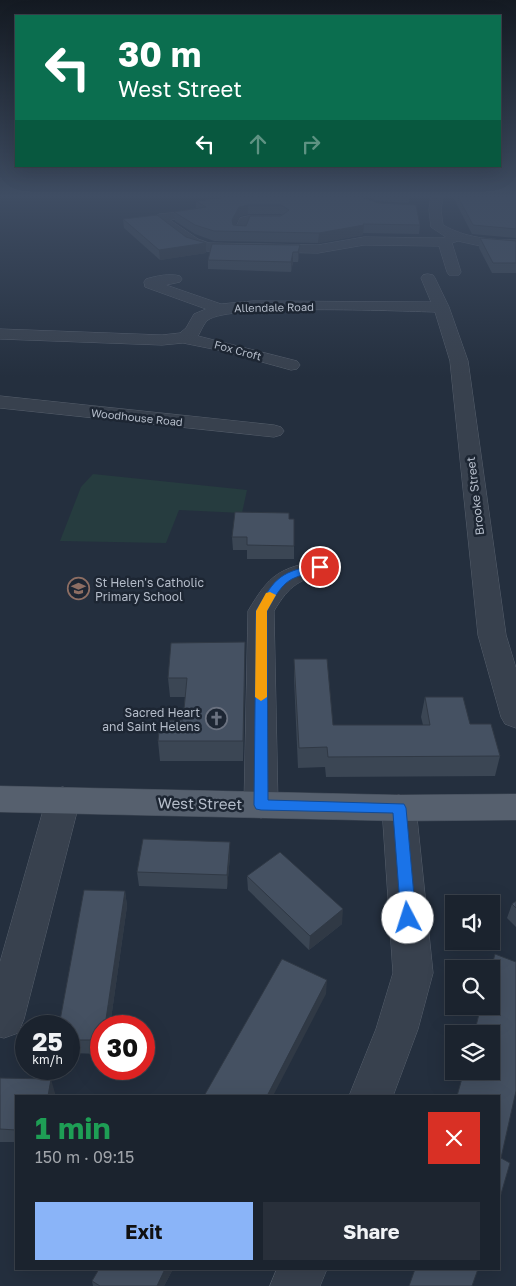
<!DOCTYPE html>
<html lang="en">
<head>
<meta charset="utf-8">
<style>
  :root { --surface:#1b232e; --page:#282f3a; --text:#f1f3f6; --muted:#a0a4aa; --line:#39404a; --accent:#8ab4f8 }
  body { margin:0; font-family:"Golos Text",sans-serif; background:var(--page); color:var(--text); height:100vh; display:flex; flex-direction:column; font-size:19px; white-space:nowrap }
  * { box-sizing:border-box; margin:0 }
  p { font-size:16px; color:var(--muted) }
  .icon { flex:none; width:28px; height:28px; fill:none; stroke:currentColor; stroke-width:2; stroke-linecap:round; stroke-linejoin:round }
  .map { position:relative; flex:1; overflow:hidden }
  .sheet { position:absolute; left:15px; top:1095px; width:485px; height:175px; display:flex; flex-direction:column; background:var(--surface); border-radius:0px; box-shadow:0 5px 20px #0002,0 0 0 1px var(--line) }
  .sheet>* { flex:none }
  .guide { position:absolute; left:15px; top:15px; width:486px; height:152px; border-radius:0px; box-shadow:0 5px 20px #0002,0 0 0 1px var(--line); background:#0b6e4f; color:#fff; overflow:hidden }
  .tools { position:absolute; left:445px; top:895px; display:grid; gap:10px }
  .tools a { display:grid; place-items:center; width:55px; height:55px; border-radius:0px; background:var(--surface); box-shadow:0 5px 20px #0002,0 0 0 1px var(--line); font-size:25px }
  .speed { position:absolute; left:15px; top:1015px; display:flex; gap:10px; font-size:25px; font-weight:700; text-align:center }
  .speed>* { display:grid; place-content:center; width:65px; height:65px; border-radius:50%; background:var(--surface); box-shadow:0 5px 20px #0002,0 0 0 1px var(--line); line-height:1 }
  .speed small { font-size:12px; font-weight:400 }
  .speed .limit { border:8px solid #d22; background:#fff; color:#111 }
  .pin { position:absolute; display:grid; place-items:center; width:42px; height:42px; color:#fff; margin:-21px; border:2px solid #fff; border-radius:50%; box-shadow:0 1px 5px #0007 }
  .me { position:absolute; width:55px; margin:-28px; rotate:355deg; stroke-linejoin:round; filter:drop-shadow(0 0 4px #0008) }
  .turn { display:flex; align-items:center; gap:18px; height:105px; padding:0 20px; font-size:22px }
  .turn .icon { width:65px; height:65px; stroke-width:2.5 }
  .turn b { display:block; font-size:35px; line-height:42px }
  .lanes { display:flex; align-items:center; height:48px; padding:0 20px; background:#0003; justify-content:center; gap:25px; direction:ltr }
  .lanes .off { opacity:.35 }
  .round { display:grid; place-items:center; flex:none; width:52px; height:52px; border-radius:0px; background:var(--page) }
  .headline { display:flex; align-items:center; justify-content:space-between; height:85px; padding:0 20px }
  h1 { font-size:30px; font-weight:700; line-height:38px; color:#1e9e55 }
  .action { display:flex; gap:10px; margin-top:auto; padding:10px 20px }
  .action a { flex:1; height:58px; border-radius:0px; background:var(--accent); color:#111; font-size:20px; font-weight:700; line-height:58px; text-align:center }
  .action a+a { background:var(--page); color:var(--text) }
  .map>svg:first-child { display:block }
</style>
</head>
<body>
<div class="map">
<svg width="516" height="1286" viewBox="0 0 516 1286">
  <rect width="100%" height="100%" fill="#242f3e"/>
  <path fill="#263c3f" d="M93,474L247,490L242,513L179,510L166,543L60,541L81,487Z"/>
  <g fill="none" stroke-linecap="round" stroke-linejoin="round">
    <defs>
      <path id="minor" d="M431,197H443L441,210L443,225C466,238 490,240 516,240V248L485,247L458,241L452,243L461,272L459,275H449L447,272L439,246L364,245L318,253L207,251L188,245L153,218L159,214L182,212L184,215L182,218L170,220L198,239L209,243L318,245L364,237L441,238L446,237L431,227L429,210Z
        M248,216H281L287,220L281,224H249L245,234H235L234,231L240,218Z
        M428,274L433,275L435,278L449,307L468,361L506,635L516,668V728L505,724L501,717L478,635L450,361L435,312C399,311 228,304 208,320C204,323 201,331 198,336L297,361L300,365L297,369L291,370L218,350L183,343L162,345L0,339V329L162,335L180,333L186,328L194,314L206,309L145,287L144,282L146,279C156,276 170,273 180,276L182,279L180,282L166,285L221,304L253,301L431,302L421,278L423,275Z
        M0,396L274,425L281,427L284,431L281,435L274,437L0,408Z
        M320,560L329,562L332,567L329,572C299,580 290,584 274,611L278,805L273,814L261,818L249,814L244,805L248,611C270,574 278,569 320,560Z
        M63,787L75,791L80,800L24,1019L18,1033L4,1038L0,1037V962L46,800L51,791Z
        M399,795L411,799L416,808L433,973L418,1029L393,1096H349L376,1029L393,973L382,808L387,799Z
        M277,1269H327L320,1286H270Z"/>
      <path id="major" d="M0,786L399,795L516,794V820L399,821L0,812Z"/>
    </defs>
    <use href="#minor" stroke="#565f6c" stroke-width="1"/>
    <use href="#major" stroke="#414a57" stroke-width="1"/>
    <use href="#minor" fill="#38414e" fill-rule="evenodd"/>
    <use href="#major" fill="#56606e" fill-rule="evenodd"/>
  </g>
  <path fill="#3b4654" fill-rule="evenodd" d="M230,197L420,225L419,234L363,233V235L318,243L214,241L195,234L175,221L174,212L196,209V201ZM248,214H281L282,215L281,216L246,226L235,225L240,216Z
    M368,197H409V203L377,201Z
    M453,197H516V238L472,234Z
    M123,219L206,243V253L160,260L124,228Z
    M480,238L516,241V273H492L479,248Z
    M300,245L299,255L298,262H293L291,272L208,269V260Z
    M289,519L294,546V559H247V550H233L232,537Z
    M294,659L333,725H423L421,717L425,697L470,724L500,756L495,776L326,777L325,767L298,768L294,679Z
    M245,662L243,761H160L158,741L183,720L185,697H170L168,678Z
    M230,856L227,889L139,886L137,872Z
    M247,876L342,924L309,950L248,890Z
    M125,891L127,906L110,1026H101V1054L69,1053V1026Z
    M516,901V927L507,918L512,904Z
    M0,1078L55,1093V1096H16V1142H0Z
    M173,1269L164,1286H93L92,1281Z"/>
  <path fill="#303945" d="M248,205V214L240,216L232,230V220L239,207Z
    M364,225L363,235L318,243L319,233Z
    M206,243V253L160,260L159,250Z
    M300,245L299,255L298,262V252Z
    M293,252V262L291,272V262Z
    M245,642V662L243,761V741Z
    M230,842V856L227,889V875Z
    M125,891L127,906L110,1026H105Z
    M343,909L342,924L309,950L310,936Z
    M327,980L326,994L273,1096H267Z
    M51,1079L55,1093V1096H48Z
    M165,1269H173L164,1286H157Z"/>
  <path fill="#455162" stroke="#303945" fill-rule="evenodd" d="M230,197H361L378,203L416,205L420,225L363,224L364,225L319,233L214,231L195,225L174,212L206,207L196,201ZM248,205H281L289,210L281,216H250L246,226L233,225L232,220L239,207Z
    M458,197H516V229L473,225Z
    M157,215L186,237L206,243L159,250L123,219Z
    M480,238L516,241V263H493Z
    M212,244L300,245L298,252H293L291,262L208,260Z
    M235,512L289,513V519H294V546L247,545V537H232Z
    M245,642L243,741H158L160,721L183,720L187,678H168L171,643Z
    M294,659H327L333,725H430L425,697H463L470,724H491L500,756L328,757L327,747L299,748Z
    M143,839L230,842L227,875L137,872Z
    M280,852L343,909L310,936L247,876Z
    M84,890L125,891L105,1026H101V1040H69V1026H59Z
    M516,901V908L512,904Z
    M495,954L516,962V1091L501,1158L510,1163L499,1201V1096H457L464,1071H491V1034H474L481,1006H491V969Z
    M282,959L327,980L267,1096H204Z
    M0,1078L51,1079L48,1096H16V1130L0,1129Z
    M99,1269H165L157,1286H100L92,1281Z
    M415,1269H478L472,1286H409Z"/>
  <linearGradient id="sky" x2="0" y2="1"><stop stop-color="#141a22"/><stop offset="0.52" stop-color="#3f4d63"/><stop offset="1" stop-color="#3f4d63" stop-opacity="0"/></linearGradient>
  <rect width="516" height="377" fill="url(#sky)"/>
  <path fill="#1a73e8" stroke="#114b97" d="M320,564L325,567L323,570C288,578 285,578 267,611L268,800L404,804L406,808L416,918L414,923L408,925L403,923L401,918L393,813L261,810L256,809L254,805L256,611C276,576 280,572 320,564Z"/>
  <path fill="#f59e0b" d="M270,592L276,595L267,611V697L261,701L255,697L256,611L266,593Z"/>
  <defs>
    <symbol id="school-ring" viewBox="-11 -11 22 22"><circle r="9.5" fill="#1d2633" stroke="#8d6e63" stroke-width="1.5"/><path d="M0-5L7-2L0 1L-7-2ZM-4 1L0 2.5L4 1V4Q0 6-4 4Z" fill="#8d6e63"/></symbol>
    <symbol id="church-ring" viewBox="-11 -11 22 22"><circle r="9.5" fill="#1d2633" stroke="#6b7280" stroke-width="1.5"/><path d="M-1.2-6h2.4v3.5h3.3v2.4h-3.3V6h-2.4V-.1h-3.3v-2.4h3.3Z" fill="#6b7280"/></symbol>
  </defs>
  <g fill-rule="evenodd">
    <use href="#school-ring" x="66" y="576" width="25" height="25"/>
    <use href="#church-ring" x="204" y="706" width="25" height="25"/>
  </g>
  <g text-anchor="middle" dominant-baseline="central" stroke-width="5" stroke-linejoin="round" paint-order="stroke">
    <g font-size="11" fill="#b4bcc9" stroke="#1d2633">
      <text transform="translate(274 307) rotate(-1)">Allendale Road</text>
      <text transform="translate(238 350) rotate(15)">Fox Croft</text>
      <text transform="translate(137 417) rotate(6)">Woodhouse Road</text>
    </g>
    <g font-size="12" fill="#b4bcc9" stroke="#1d2633">
      <text transform="translate(475 496) rotate(-97)">Brooke Street</text>
    </g>
    <g font-size="12" fill="#b4bcc9" stroke="#1d2633" text-anchor="start">
      <text x="95" y="582">St Helen's Catholic<tspan x="95" dy="14">Primary School</tspan></text>
      <text x="200" y="712" text-anchor="end">Sacred Heart<tspan x="200" dy="14">and Saint Helens</tspan></text>
    </g>
    <g font-size="15" fill="#b4bcc9" stroke="#1d2633">
      <text transform="translate(200 803) rotate(1)">West Street</text>
    </g>
  </g>
</svg>
<div class="tools">
<a><svg class="icon" aria-label="sound" viewBox="0 0 24 24"><path d="M4 9h4l5-4v14l-5-4H4zM17 9q2 3 0 6"/></svg></a>
<a><svg class="icon" aria-label="search" viewBox="0 0 24 24"><circle cx="10" cy="10" r="6"/><path d="M15 15l6 6"/></svg></a>
<a><svg class="icon" aria-label="layers" viewBox="0 0 24 24"><path d="M12 4l9 5-9 5-9-5zM3 14l9 5 9-5"/></svg></a>
</div>
<div class="speed"><div>25<small>km/h</small></div><div class="limit">30</div></div>
<div class="pin" style="left:320px;top:567px;background:#d93025"><svg class="icon" aria-label="arrive" viewBox="0 0 24 24"><path d="M6 21V4h12l-3 4 3 4H6"/></svg></div>
<svg class="me" style="left:408px;top:918px" viewBox="-20 -20 40 40"><circle r="19" fill="#fff"/><path d="M0-13L10 11 0 6-10 11z" fill="#1a73e8"/></svg>
<div class="guide">
<div class="turn"><svg class="icon" aria-label="left" viewBox="0 0 24 24"><path d="M17 20v-9H6M10 6l-5 5 5 5"/></svg><div><b>30 m</b>West Street</div></div>
<div class="lanes"><svg class="icon" aria-label="left" viewBox="0 0 24 24"><path d="M17 20v-9H6M10 6l-5 5 5 5"/></svg><svg class="icon off" aria-label="ahead" viewBox="0 0 24 24"><path d="M12 20V5M6 11l6-6 6 6"/></svg><svg class="icon off" aria-label="right" viewBox="0 0 24 24"><path d="M7 20v-9h11M14 6l5 5-5 5"/></svg></div>
</div>
<section class="sheet">
<div class="headline"><div><h1>1 min</h1><p>150 m · 09:15</p></div><a class="round" style="background:#d93025;color:#fff"><svg class="icon" aria-label="close" viewBox="0 0 24 24"><path d="M6 6l12 12M18 6L6 18"/></svg></a></div>
<div class="action"><a>Exit</a><a>Share</a></div>
</section>
</div>
</body>
</html>
